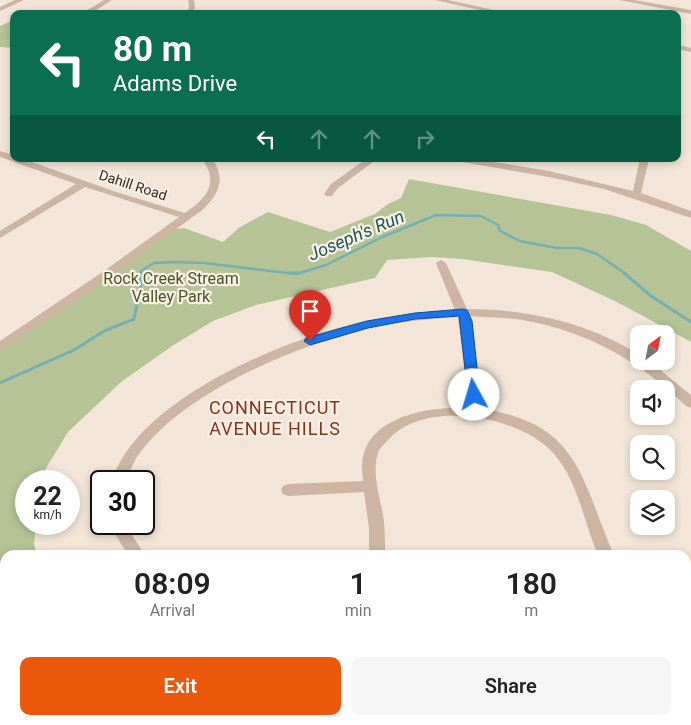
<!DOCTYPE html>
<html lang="en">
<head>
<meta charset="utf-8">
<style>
  :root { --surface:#fff; --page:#f6f6f6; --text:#222; --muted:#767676; --accent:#ea580c }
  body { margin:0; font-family:Roboto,sans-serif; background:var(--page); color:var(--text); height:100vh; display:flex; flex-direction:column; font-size:19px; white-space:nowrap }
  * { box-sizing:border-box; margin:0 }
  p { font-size:16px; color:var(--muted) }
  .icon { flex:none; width:28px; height:28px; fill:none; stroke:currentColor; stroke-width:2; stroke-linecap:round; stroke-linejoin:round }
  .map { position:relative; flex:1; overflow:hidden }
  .panel { position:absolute; left:0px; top:550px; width:691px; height:175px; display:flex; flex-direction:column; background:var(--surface); border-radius:15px 15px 0 0; box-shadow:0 2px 8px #0003 }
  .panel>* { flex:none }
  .guide { position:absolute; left:10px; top:10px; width:671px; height:152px; border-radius:10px; box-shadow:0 2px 8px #0003; background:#0b6e4f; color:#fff; overflow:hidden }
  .needle { width:32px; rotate:32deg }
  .tools { position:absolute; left:630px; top:325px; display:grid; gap:10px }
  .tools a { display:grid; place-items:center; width:45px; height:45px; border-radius:10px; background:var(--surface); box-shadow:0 2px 8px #0003; font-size:25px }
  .speed { position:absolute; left:15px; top:470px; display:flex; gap:10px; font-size:25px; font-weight:700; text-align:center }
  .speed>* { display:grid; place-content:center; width:65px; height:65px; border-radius:50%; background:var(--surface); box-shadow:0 2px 8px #0003; line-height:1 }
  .speed small { font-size:12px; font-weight:400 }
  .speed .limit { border:2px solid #111; border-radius:8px; background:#fff; color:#111 }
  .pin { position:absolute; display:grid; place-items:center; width:42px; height:42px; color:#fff; margin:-51px -21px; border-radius:50% 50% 50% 0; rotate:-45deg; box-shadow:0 0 5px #0007 }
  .pin .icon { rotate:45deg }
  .me { position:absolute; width:55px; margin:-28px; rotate:354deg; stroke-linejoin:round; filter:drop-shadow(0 0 4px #0008) }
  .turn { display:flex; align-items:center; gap:18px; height:105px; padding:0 20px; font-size:22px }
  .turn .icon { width:65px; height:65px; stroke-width:2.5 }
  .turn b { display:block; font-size:35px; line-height:42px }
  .lanes { display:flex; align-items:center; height:48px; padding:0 20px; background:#0003; justify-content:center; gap:25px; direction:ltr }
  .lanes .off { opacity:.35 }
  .eta { display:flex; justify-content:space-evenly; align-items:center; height:85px; text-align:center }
  .eta b { font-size:30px; font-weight:600; line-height:35px }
  .button { display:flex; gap:10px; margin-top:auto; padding:10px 20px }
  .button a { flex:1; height:58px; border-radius:10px; background:var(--accent); color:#fff; font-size:20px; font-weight:600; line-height:58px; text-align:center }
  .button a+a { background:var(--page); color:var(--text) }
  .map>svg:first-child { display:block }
</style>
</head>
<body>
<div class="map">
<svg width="691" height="725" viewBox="0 0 691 725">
  <rect width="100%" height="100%" fill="#f3e6d8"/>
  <path fill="#b5c397" d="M14,20V48L0,47V26Z
    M409,179L611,215L646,225L691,251V342L617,302L552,272L462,259L432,257L387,260L375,278L256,305L213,321L172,346L121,382L68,432L42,475L41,481H26V524H36L34,544L37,555H5V623L0,619V347L167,230L184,228L223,242L240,227L268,212L330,232L375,214L388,204L401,198Z"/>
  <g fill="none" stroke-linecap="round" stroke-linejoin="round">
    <path stroke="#75b1b2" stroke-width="2.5" d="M141,274V271L154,263L172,262L204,263L296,274L326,265L380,238L436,215L481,216L498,225L500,231L520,241L557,248H579L597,254L626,274"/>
    <path stroke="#75b1b2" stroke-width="3" d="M289,273H299
      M624,273L651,296L691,322
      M0,383L74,350L104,331L134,319L141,285V273"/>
    <path fill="#ccb5a3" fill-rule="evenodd" d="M15,0H24L0,11V7Z
      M104,0H112L90,14H81Z
      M188,0H194L195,8L191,14H184L189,8Z
      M435,0H448L512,14H497Z
      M619,0H634L691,10V14Z
      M286,11L309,14H283Z
      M576,11L579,14H571Z
      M678,45L691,48V52L678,49Z
      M0,151L14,155V159H24L113,191L185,213C208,197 219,183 202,159L213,160C227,180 217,197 201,211L91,291L0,351V341L104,271L179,217L85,187L0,238V231L76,184L0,157Z
      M366,159H377L338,188L332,196H326L324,194L331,184Z
      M457,159H477L549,171L633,191L640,159H649L641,193L691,211V218L604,189L549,177L462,162Z
      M441,260L446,263L467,309C524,309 587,322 636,353L639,354V361H649L691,395V408L686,406C639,361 589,332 523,320C506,317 487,318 470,316L482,409C580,423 581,480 614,555H598C584,523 578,481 554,454C521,416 427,399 390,438C386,442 380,447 378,453C371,474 381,500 384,521C385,532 385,543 385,555H369V528L364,492L288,496L283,494L281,490L283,486L288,484L363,481C362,472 361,462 364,453C375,414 435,406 469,408L458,317C426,319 393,322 361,330C291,348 182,394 139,454C133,462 130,472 126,481H112C137,400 284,339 362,322C393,315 424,312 455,310L436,263Z
      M114,524H128L130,532L145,555H128L115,534Z
      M686,648L691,650V668L686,666Z
      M396,720H420L422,725H398Z"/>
  </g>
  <path fill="#1a73e8" stroke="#114b97" d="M463,309L467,310L472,321L480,395L474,399L468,395L459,316L415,319L368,328L310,345L304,341L306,338L367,321L415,313Z"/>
  <g text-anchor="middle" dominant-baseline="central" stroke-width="4.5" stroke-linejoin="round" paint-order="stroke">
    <g font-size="14" fill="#362b26" stroke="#faf0e4">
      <text transform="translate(133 185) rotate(18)">Dahill Road</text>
    </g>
    <g font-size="16" fill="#465628" stroke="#faf0e4">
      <text x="171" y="278">Rock Creek Stream<tspan x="171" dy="18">Valley Park</tspan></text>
    </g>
    <g font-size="18" font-style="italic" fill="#19575a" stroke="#faf0e4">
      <text transform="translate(356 235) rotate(-23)">Joseph's Run</text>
    </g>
    <g font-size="18" letter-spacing="1" fill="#8a3219" stroke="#faf0e4">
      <text x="275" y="407">CONNECTICUT<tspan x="275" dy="21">AVENUE HILLS</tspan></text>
    </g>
  </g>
</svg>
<div class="tools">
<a><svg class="needle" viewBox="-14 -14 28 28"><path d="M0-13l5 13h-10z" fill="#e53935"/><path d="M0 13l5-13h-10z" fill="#767676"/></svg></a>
<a><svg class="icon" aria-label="sound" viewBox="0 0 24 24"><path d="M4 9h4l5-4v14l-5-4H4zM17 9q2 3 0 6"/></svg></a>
<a><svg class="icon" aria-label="search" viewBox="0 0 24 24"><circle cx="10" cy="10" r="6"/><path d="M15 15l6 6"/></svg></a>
<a><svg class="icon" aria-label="layers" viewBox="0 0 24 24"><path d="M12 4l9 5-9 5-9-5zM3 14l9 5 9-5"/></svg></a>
</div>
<div class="speed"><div>22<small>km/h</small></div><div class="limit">30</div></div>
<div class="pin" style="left:310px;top:341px;background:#d93025"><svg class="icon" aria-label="arrive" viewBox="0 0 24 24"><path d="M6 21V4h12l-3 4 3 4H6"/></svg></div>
<svg class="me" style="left:474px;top:395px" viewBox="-20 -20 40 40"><circle r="19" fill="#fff"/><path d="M0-13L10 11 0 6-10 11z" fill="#1a73e8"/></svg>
<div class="guide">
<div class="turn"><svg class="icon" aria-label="left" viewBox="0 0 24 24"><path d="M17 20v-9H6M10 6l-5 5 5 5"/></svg><div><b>80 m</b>Adams Drive</div></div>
<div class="lanes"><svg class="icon" aria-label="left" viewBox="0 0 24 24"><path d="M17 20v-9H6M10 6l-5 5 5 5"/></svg><svg class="icon off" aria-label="ahead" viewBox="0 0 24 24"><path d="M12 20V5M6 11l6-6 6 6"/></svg><svg class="icon off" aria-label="ahead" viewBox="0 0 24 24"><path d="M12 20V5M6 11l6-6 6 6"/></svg><svg class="icon off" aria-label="right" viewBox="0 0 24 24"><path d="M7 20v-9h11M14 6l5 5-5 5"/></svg></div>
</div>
<section class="panel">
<div class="eta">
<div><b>08:09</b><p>Arrival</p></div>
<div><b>1</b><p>min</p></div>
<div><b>180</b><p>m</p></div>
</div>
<div class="button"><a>Exit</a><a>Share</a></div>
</section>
</div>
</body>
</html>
